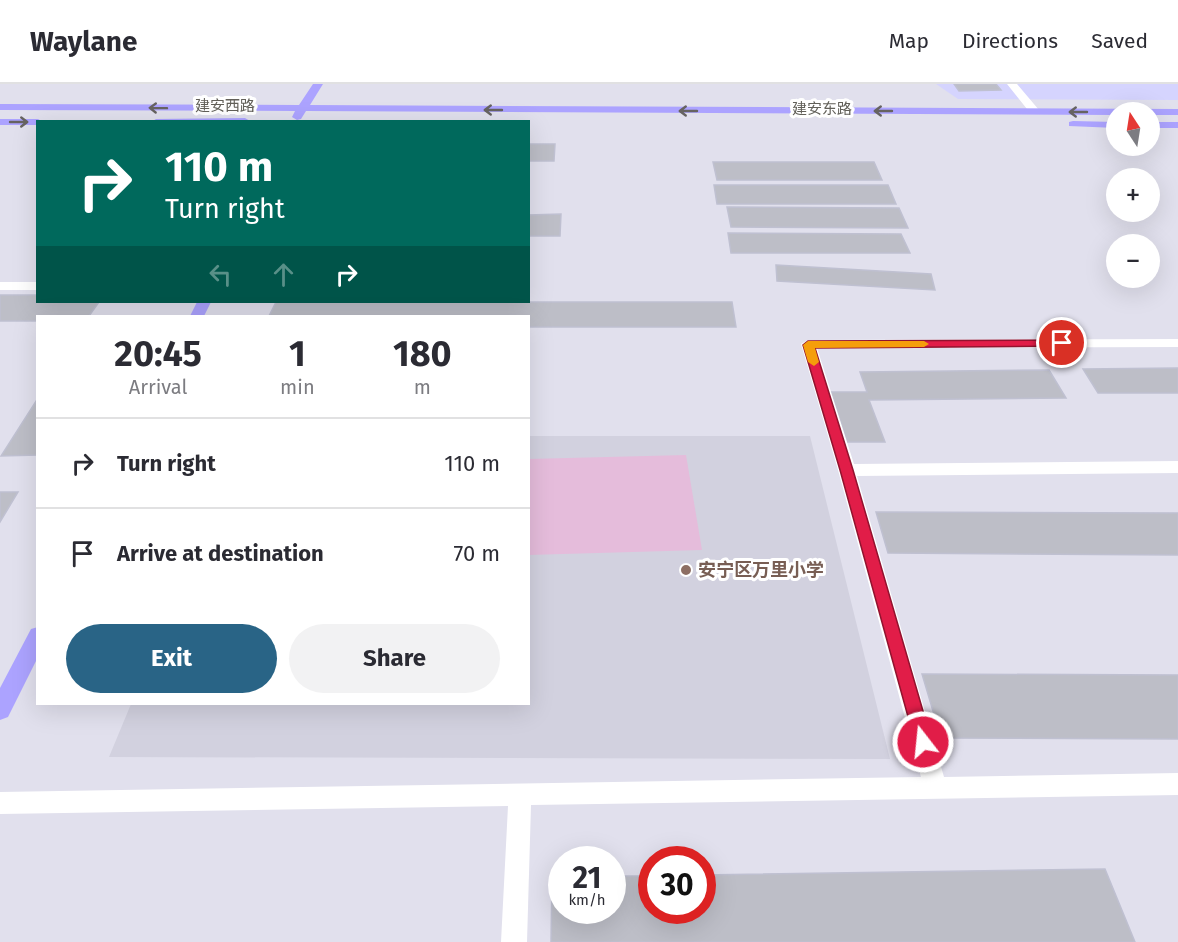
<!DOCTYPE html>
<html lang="en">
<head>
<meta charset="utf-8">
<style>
  :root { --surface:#fff; --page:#f2f2f3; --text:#2b2b33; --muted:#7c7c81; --line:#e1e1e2; --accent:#296486 }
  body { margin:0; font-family:"Fira Sans","Noto Sans SC",sans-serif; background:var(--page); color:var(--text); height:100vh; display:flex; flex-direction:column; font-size:22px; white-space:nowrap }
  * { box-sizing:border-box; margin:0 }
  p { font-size:20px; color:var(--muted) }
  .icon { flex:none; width:33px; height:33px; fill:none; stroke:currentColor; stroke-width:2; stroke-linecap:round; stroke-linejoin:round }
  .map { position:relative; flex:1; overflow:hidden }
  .panel { position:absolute; left:36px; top:231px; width:494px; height:390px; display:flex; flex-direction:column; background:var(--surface); border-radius:0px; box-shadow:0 6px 24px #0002 }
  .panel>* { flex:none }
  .banner { position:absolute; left:36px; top:36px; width:494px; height:183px; border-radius:0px; box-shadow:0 6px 24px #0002; background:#00695c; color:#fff; overflow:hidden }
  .needle { width:39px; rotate:348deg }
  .buttons { position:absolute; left:1106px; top:18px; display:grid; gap:12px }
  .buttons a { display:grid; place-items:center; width:54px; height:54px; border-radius:50%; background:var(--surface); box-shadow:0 6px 24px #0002; font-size:30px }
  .speed { position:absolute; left:548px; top:762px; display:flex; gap:12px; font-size:30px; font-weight:700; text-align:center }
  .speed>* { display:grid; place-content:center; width:78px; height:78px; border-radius:50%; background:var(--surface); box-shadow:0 6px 24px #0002; line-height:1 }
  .speed small { font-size:15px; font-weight:400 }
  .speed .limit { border:9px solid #d22; background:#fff; color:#111 }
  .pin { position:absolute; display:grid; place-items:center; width:51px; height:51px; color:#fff; margin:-26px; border:3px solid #fff; border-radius:50%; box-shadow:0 2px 6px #0007 }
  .me { position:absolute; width:66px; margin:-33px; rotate:344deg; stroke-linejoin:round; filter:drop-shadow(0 0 4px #0008) }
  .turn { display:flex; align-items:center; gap:21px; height:126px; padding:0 30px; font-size:27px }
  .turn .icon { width:78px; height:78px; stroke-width:2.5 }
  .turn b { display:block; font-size:42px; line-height:51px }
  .lanes { display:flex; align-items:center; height:57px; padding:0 30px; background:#0003; justify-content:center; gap:30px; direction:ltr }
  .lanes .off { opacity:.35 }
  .eta { display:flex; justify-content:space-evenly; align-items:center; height:102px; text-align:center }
  .eta b { font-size:36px; font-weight:700; line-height:42px }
  .primary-button { display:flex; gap:12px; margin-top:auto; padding:12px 30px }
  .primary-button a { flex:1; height:69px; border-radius:36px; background:var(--accent); color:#fff; font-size:24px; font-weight:700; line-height:69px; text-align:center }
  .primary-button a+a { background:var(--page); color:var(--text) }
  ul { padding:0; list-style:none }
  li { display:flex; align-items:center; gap:18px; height:90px; padding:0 30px; border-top:2px solid var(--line) }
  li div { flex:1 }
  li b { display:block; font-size:22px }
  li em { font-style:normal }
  header { display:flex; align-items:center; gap:36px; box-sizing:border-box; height:84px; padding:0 30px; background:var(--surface); border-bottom:2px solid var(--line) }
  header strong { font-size:28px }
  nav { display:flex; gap:33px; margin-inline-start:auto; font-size:21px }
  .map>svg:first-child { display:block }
</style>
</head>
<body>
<header>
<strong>Waylane</strong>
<nav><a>Map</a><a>Directions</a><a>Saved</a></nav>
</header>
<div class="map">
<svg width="1178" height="858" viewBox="0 0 1178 858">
  <rect width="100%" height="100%" fill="#e1e0ed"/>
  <path fill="#d5d4fe" d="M936,0H1178V16L958,15Z"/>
  <path fill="#d2d1df" d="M528,352H810L890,675L109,673L131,620H528Z"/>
  <path fill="#e5bcdb" d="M686,371L702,466L528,471V375Z"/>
  <path fill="#bdbec7" stroke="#bfc0d1" stroke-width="1.5" d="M954,0H996L1001,6L959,7Z
    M528,60H555L554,77H528Z
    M713,78H874L882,96H717Z
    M714,101H888L896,120H717Z
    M727,123L899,124L908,144L731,143Z
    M561,130L560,152H528V131Z
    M728,149L901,150L910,169H731Z
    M776,181L931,190L935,206L777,197Z
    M0,211H38V218H99L89,232H38V237H0Z
    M276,218H732L736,243H528V232H269Z
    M1178,284V309H1098L1083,285Z
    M1049,286L1066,314L869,316L885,358H847L831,308H867L860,288Z
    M38,314V371L1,372Z
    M0,408H18L0,438Z
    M876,428L1178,429V471L888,469Z
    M922,590L1178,591V655L941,654Z
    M1105,785L1135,858H551L552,793H561V826H612V792H651V826H702V791Z"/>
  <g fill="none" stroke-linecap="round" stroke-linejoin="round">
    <path fill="#fff" fill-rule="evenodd" d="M1007,0H1017L1039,26V30H1031Z
      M0,198H38V206H0Z
      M1178,255V263L817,264L854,380L1178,377V389L857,392L944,693L1178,689V711L531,721L527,858H501L508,722L0,730V708L921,693L838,386L801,260L808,256Z"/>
    <path fill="#aca3ff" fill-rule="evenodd" d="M313,0H323L310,21L1178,25V31H1149V28H1116V31L306,27L301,35L297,36L292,33L295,27L0,26V20L299,21Z
      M245,34L250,37L151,38L156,35Z
      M0,35H38L43,38H38V41H0Z
      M1073,37L1116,38V44L1069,42V38Z
      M1149,38H1178V44H1149Z
      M197,218H211L204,232H190Z
      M38,543V573L8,633L0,636V604L31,545Z"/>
  </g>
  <defs><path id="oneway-shaft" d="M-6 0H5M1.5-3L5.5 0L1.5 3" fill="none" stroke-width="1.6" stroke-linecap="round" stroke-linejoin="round" transform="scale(1.5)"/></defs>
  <g stroke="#666361">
    <use href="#oneway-shaft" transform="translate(158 24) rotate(-179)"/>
    <use href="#oneway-shaft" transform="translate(493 26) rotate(-180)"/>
    <use href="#oneway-shaft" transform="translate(688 27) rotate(-180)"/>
    <use href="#oneway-shaft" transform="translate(883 27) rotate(-180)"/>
    <use href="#oneway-shaft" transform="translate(1078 28) rotate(-180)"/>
    <use href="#oneway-shaft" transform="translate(19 38)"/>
  </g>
  <path fill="#e11d48" stroke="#92132f" stroke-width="1.5" d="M1062,256L1066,257V262L815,264L853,386L932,658L929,664L923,666L917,664L915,658L840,386L803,261L808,257Z"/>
  <path fill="#f59e0b" d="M808,257H924L929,260L924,263L815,264L819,278L814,282L808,278L803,261Z"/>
  <circle fill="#8d6e63" stroke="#fff" stroke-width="2" cx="686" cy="486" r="6"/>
  <g text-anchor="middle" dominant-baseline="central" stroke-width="6" stroke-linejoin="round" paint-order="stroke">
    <g font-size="15" fill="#626059" stroke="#fff">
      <text x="225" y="22">建安西路</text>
      <text x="822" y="25">建安东路</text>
    </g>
    <g font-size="18" font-weight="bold" fill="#785e54" stroke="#fff" text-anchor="start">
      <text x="698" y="486">安宁区万里小学</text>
    </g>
  </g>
</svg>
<div class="buttons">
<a><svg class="needle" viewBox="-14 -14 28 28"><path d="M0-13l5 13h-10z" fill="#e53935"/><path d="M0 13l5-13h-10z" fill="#7c7c81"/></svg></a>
<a>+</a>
<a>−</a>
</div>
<div class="speed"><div>21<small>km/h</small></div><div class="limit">30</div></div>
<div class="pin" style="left:1062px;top:259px;background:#d93025"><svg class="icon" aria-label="arrive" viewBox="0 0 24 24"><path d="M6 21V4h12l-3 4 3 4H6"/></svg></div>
<svg class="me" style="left:923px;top:658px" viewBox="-20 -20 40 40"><circle r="17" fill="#e11d48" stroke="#fff" stroke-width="3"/><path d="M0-11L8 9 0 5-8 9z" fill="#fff"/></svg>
<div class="banner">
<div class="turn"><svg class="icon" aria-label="right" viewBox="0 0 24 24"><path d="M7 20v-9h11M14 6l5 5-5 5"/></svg><div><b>110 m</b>Turn right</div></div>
<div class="lanes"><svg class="icon off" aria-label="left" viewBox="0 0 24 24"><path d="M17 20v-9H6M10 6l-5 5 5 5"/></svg><svg class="icon off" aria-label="ahead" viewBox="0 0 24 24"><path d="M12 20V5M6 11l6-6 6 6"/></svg><svg class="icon" aria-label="right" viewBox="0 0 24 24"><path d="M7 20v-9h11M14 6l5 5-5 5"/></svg></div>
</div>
<section class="panel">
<div class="eta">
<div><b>20:45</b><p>Arrival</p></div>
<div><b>1</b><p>min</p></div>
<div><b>180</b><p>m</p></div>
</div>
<ul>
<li><svg class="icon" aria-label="right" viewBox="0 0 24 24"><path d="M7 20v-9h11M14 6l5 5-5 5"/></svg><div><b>Turn right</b></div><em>110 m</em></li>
<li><svg class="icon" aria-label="arrive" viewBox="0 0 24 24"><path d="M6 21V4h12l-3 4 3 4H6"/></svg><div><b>Arrive at destination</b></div><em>70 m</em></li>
</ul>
<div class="primary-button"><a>Exit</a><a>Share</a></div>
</section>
</div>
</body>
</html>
